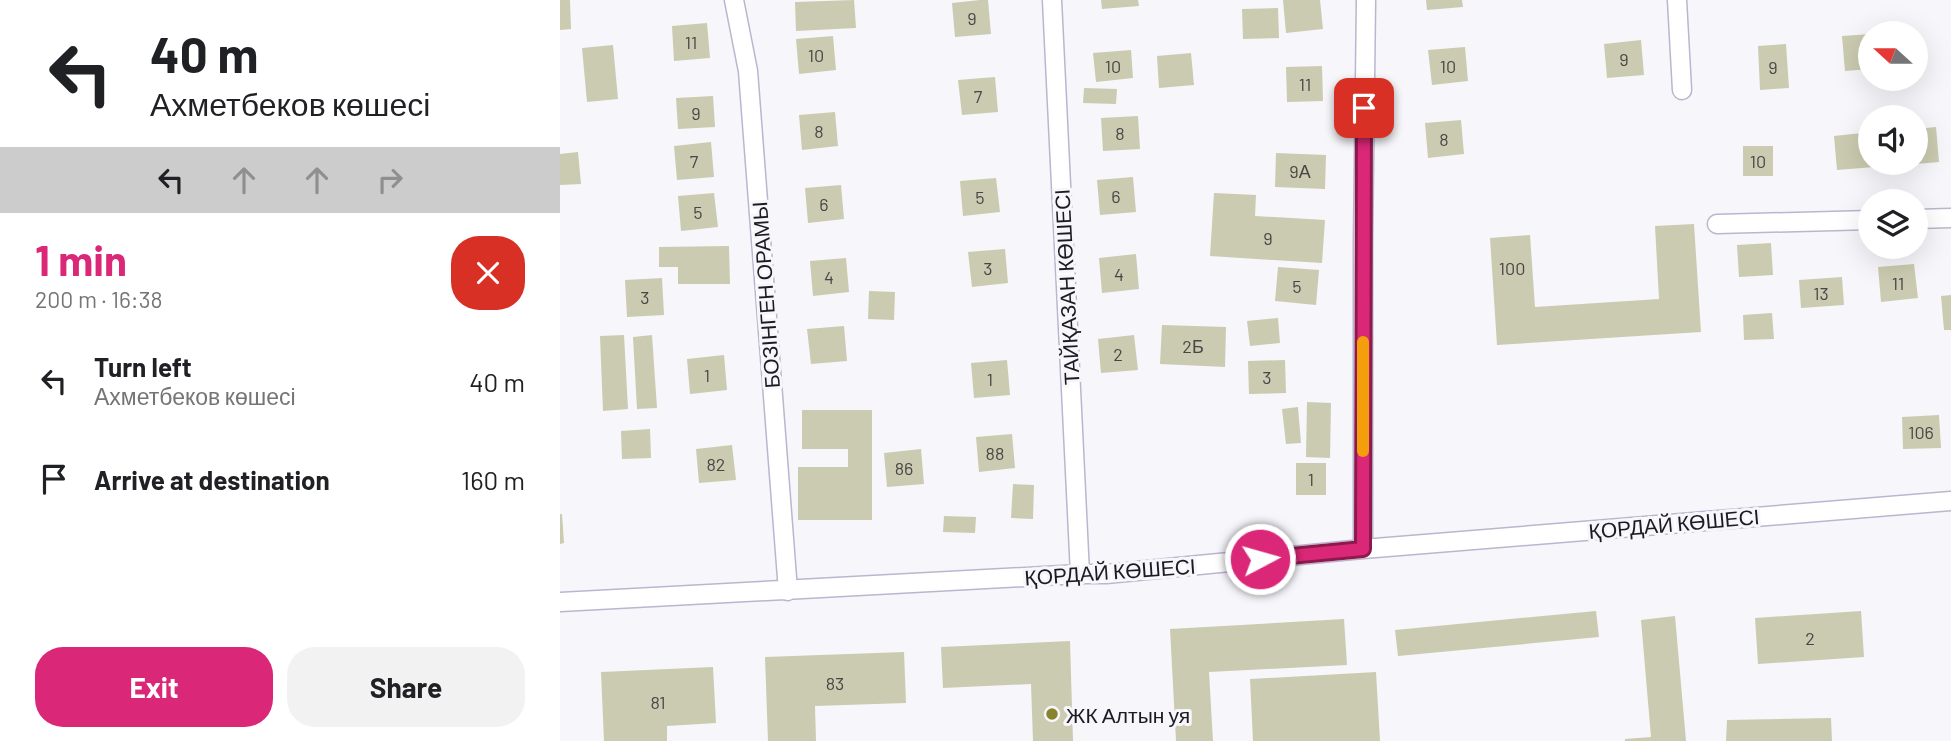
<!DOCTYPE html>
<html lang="en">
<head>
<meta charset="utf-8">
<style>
  :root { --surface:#fff; --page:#f2f2f2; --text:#202124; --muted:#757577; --accent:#db2777 }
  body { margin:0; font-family:Barlow,sans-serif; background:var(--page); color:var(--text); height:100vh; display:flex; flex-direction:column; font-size:26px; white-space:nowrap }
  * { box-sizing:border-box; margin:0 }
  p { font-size:23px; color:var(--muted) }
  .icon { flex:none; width:38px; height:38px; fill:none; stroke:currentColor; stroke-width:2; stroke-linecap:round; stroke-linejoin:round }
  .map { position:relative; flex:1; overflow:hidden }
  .side { display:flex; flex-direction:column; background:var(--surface); width:560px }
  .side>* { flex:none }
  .guide { background:#fff; color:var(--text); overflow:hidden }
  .needle { width:46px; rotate:291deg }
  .controls { position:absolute; left:1298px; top:21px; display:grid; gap:14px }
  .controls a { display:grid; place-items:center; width:70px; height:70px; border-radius:50%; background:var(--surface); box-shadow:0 7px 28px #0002; font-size:35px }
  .pin { position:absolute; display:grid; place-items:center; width:60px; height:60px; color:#fff; margin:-30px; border-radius:14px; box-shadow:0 4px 10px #0006 }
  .me { position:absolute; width:77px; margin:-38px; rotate:84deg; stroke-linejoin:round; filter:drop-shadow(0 0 5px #0008) }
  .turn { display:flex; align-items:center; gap:24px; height:147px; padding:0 35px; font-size:32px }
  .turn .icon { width:91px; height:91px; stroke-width:2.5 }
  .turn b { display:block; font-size:49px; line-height:60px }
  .lanes { display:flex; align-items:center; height:66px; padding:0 35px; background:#0003; justify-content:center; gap:35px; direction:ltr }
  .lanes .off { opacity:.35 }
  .round { display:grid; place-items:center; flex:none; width:74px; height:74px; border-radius:28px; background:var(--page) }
  .head { display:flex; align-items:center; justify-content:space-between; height:119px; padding:0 35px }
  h1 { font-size:42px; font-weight:700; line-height:52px; color:var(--accent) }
  .cta { display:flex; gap:14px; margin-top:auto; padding:14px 35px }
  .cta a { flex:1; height:80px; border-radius:28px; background:var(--accent); color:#fff; font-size:28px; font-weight:700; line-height:80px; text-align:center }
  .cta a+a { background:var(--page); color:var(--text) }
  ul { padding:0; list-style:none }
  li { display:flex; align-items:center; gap:21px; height:98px; padding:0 35px }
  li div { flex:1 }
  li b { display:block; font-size:26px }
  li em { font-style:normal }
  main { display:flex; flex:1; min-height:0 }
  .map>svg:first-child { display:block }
</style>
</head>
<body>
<main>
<section class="side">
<div class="guide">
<div class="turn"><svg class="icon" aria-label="left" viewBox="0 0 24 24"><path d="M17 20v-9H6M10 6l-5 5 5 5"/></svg><div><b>40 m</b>Ахметбеков көшесі</div></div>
<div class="lanes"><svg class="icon" aria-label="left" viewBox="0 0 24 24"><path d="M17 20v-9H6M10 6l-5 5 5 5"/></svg><svg class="icon off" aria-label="ahead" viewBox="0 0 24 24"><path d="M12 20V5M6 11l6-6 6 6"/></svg><svg class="icon off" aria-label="ahead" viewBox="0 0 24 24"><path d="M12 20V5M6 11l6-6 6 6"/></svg><svg class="icon off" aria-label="right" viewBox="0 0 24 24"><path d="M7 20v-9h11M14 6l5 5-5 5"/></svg></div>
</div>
<div class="head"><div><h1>1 min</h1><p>200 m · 16:38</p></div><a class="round" style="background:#d93025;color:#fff"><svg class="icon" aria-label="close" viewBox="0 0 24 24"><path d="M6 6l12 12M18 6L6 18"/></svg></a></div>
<ul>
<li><svg class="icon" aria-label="left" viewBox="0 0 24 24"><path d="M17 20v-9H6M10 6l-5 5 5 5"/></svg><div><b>Turn left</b><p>Ахметбеков көшесі</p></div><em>40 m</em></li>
<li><svg class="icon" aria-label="arrive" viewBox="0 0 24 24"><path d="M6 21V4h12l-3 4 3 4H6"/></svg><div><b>Arrive at destination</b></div><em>160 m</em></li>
</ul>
<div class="cta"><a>Exit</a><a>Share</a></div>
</section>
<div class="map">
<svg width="1391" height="741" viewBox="0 0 1391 741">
  <rect width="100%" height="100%" fill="#f7f6fb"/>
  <path fill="#cbcbb1" d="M0,0H10L11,29L0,30Z
    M294,0L296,28L236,31L235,2Z
    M420,0H428L431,34L395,37L392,3Z
    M541,0H578L579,6L542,9Z
    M723,0H760L763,29L726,33Z
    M866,0H902L903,7L867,10Z
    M718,8L719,38L683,39L682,9Z
    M147,23L150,58L114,61L112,26Z
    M1311,34V69L1285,71L1282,36Z
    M273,36L276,70L239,74L236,39Z
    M1081,40L1084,75L1047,78L1044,44Z
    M1226,44L1229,88L1200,90L1198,46Z
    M53,45L58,99L27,102L22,48Z
    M905,47L908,81L872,85L868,50Z
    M571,50L573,78L536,82L533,53Z
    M631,53L634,85L599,88L597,56Z
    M762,66L763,101L727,102L726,67Z
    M435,77L438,112L402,115L398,80Z
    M524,88L557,89L556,104L523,103Z
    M153,96L155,127L118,129L116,98Z
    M275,112L278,146L242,150L239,115Z
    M578,116L580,149L543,151L541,118Z
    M901,120L904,154L868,158L865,123Z
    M1376,127L1379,162L1356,164V129Z
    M1311,132V163H1314V167L1277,170L1274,136Z
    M151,142L154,177L117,180L114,146Z
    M1183,146H1213V176H1183Z
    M18,152L21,184L0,185V154Z
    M716,153L766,155L765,189L715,187Z
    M573,177L576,212L540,215L537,180Z
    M436,178L440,212L403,216L400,181Z
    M281,185L284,219L248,223L245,188Z
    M154,193L158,227L121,231L118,196Z
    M654,193L696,195L695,216L765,220L762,263L650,256Z
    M1134,224L1141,332L937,345L930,238L970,235L975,307L1099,299L1095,226Z
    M1211,243L1213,275L1179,277L1177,245Z
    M169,246L170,284H118V267H99V247Z
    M445,249L448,283L412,287L408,252Z
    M576,254L579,289L542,293L539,258Z
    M286,258L289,292L253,296L250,261Z
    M1354,264L1358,298L1321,302L1318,267Z
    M718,267L759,270L756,305L715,301Z
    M1282,277L1284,305L1241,308L1239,280Z
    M102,278L104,315L67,317L65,280Z
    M309,291L335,292L334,320L308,319Z
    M1391,295V330H1384L1381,296Z
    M1212,313L1214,339L1184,340L1183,315Z
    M718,318L720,343L690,346L687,321Z
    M602,325L666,327L665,367L600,364Z
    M284,326L287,361L251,364L247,329Z
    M64,335L68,409L43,411L40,336Z
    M92,335L97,408L77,409L73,337Z
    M574,335L578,370L541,373L538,339Z
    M164,355L167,390L130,394L127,359Z
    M447,360L450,395L414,398L411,363Z
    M725,360L726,393L689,394L688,361Z
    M747,402L771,403L770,458L746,457Z
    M738,407L741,443L726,444L722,409Z
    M242,410H312V520H238V467H288V449H242Z
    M1379,415L1381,448L1343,449L1342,417Z
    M90,429L91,458L62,459L61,431Z
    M452,434L455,468L419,472L416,437Z
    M172,445L176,480L139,483L136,449Z
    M361,449L364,484L327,487L324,453Z
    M736,463H766V495H736Z
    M453,484L474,485L473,519L451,518Z
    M0,514H2L4,543L0,544Z
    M384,516L416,517L415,533L383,532Z
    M1036,611L1039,637L838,656L835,630Z
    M1301,611L1304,657L1198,664L1195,618Z
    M1115,616L1126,741H1065V739L1091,737L1081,620Z
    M784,619L787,665L649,672L653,741H616L610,629Z
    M510,641L513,741H473L471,684L383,688L381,647Z
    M344,652L346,703L255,706L256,741H208L205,657Z
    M153,667L156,723L107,726V741H44L41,672Z
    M816,672L820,741H693L690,679Z
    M1271,718L1272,741H1166L1167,720Z"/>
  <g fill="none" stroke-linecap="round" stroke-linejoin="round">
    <defs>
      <path id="minor" d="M174,0L188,71L228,591
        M492,0L520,574
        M1117,0L1122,90
        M1356,219L1391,218
        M1157,224L1311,220
        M803,549V243L806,0
        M0,602L520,574H546L803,549L1391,501"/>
    </defs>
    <use href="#minor" stroke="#bab6cf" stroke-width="21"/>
    <use href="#minor" stroke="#fff" stroke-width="18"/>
  </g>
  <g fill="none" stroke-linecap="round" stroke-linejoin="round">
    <defs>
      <path id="route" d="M700,559L803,549L804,108"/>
    </defs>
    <use href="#route" stroke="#8e194d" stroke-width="18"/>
    <use href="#route" stroke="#db2777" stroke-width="12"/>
    <path stroke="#f59e0b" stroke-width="12" d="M803,451V342"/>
  </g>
  <circle fill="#88842d" stroke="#f7f6fb" stroke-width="2.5" cx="492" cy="714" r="7"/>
  <g text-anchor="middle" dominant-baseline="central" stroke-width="6" stroke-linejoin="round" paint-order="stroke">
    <g font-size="18" fill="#484747">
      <text x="412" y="18">9</text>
      <text x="131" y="42">11</text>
      <text x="256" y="55">10</text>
      <text x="1064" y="59">9</text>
      <text x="553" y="66">10</text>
      <text x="888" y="66">10</text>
      <text x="1213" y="67">9</text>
      <text x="745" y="84">11</text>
      <text x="418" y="96">7</text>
      <text x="136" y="113">9</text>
      <text x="259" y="131">8</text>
      <text x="560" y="133">8</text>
      <text x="884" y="139">8</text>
      <text x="134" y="161">7</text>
      <text x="1198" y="161">10</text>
      <text x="740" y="171">9А</text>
      <text x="556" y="196">6</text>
      <text x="420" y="197">5</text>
      <text x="264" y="204">6</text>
      <text x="138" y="212">5</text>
      <text x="708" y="238">9</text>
      <text x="428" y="268">3</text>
      <text x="952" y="268">100</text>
      <text x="559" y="274">4</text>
      <text x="269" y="277">4</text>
      <text x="1338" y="283">11</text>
      <text x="737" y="286">5</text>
      <text x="1261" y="293">13</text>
      <text x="85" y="297">3</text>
      <text x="633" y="346">2Б</text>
      <text x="558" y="354">2</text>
      <text x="147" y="375">1</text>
      <text x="707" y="377">3</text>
      <text x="430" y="379">1</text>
      <text x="1361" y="432">106</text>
      <text x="435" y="453">88</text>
      <text x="156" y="464">82</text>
      <text x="344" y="468">86</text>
      <text x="751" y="479">1</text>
      <text x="1250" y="638">2</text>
      <text x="275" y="683">83</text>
      <text x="98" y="702">81</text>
    </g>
    <g font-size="21" fill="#1c1b24" stroke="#f7f6fb">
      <text transform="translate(506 287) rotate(-93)">ТАЙҚАЗАН КӨШЕСІ</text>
      <text transform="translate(205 295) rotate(-94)">БОЗІНГЕН ОРАМЫ</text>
      <text transform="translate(1114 523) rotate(-5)">ҚОРДАЙ КӨШЕСІ</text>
      <text transform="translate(550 571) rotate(-4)">ҚОРДАЙ КӨШЕСІ</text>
    </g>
    <g font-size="21" fill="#1c1b24" stroke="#f7f6fb" text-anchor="start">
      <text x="506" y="714">ЖК Алтын уя</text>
    </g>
  </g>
</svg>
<div class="controls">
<a><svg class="needle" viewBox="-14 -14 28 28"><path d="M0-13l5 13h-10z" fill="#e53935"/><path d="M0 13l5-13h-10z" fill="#757577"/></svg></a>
<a><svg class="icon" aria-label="sound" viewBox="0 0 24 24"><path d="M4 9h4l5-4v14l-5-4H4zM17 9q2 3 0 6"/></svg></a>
<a><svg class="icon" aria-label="layers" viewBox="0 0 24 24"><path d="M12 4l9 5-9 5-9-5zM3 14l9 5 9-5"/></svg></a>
</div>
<div class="pin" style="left:804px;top:108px;background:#d93025"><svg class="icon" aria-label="arrive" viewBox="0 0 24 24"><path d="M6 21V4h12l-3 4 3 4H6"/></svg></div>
<svg class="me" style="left:700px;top:559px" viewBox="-20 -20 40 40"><circle r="17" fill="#db2777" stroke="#fff" stroke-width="3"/><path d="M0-11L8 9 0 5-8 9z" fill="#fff"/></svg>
</div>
</main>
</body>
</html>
